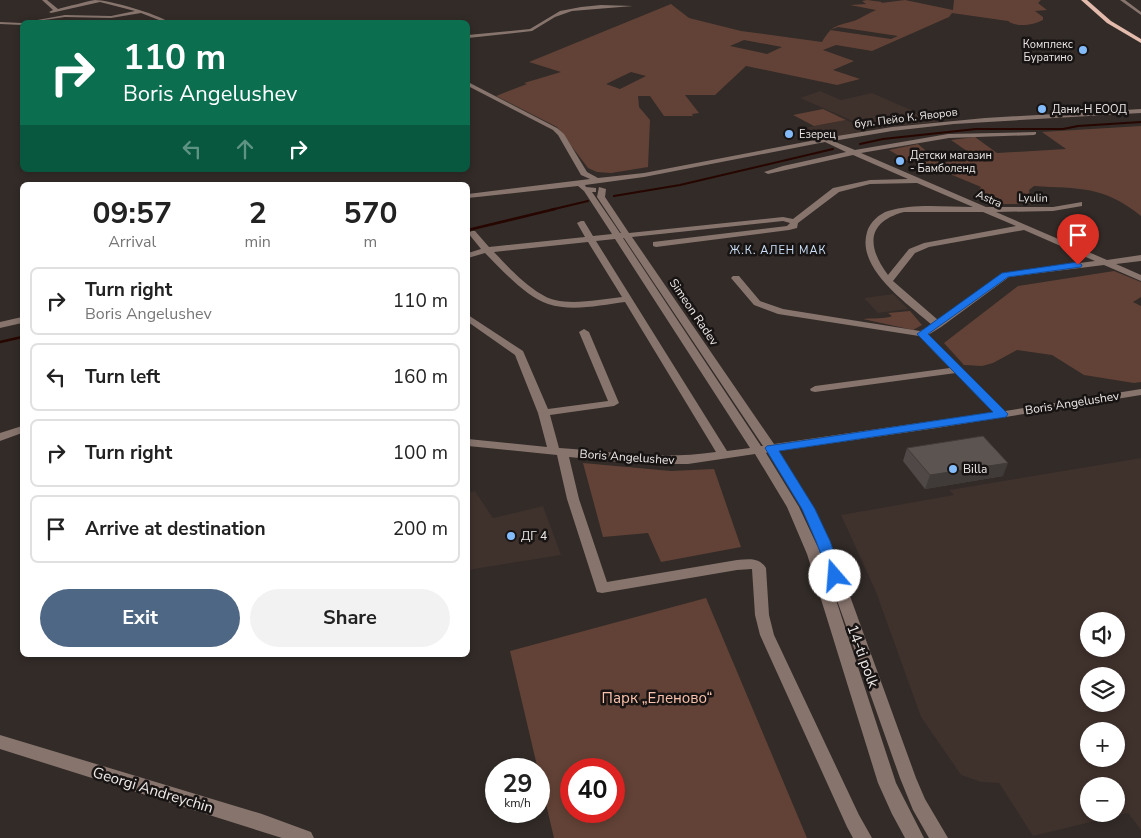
<!DOCTYPE html>
<html lang="en">
<head>
<meta charset="utf-8">
<style>
  :root { --surface:#fff; --page:#f2f2f2; --text:#222; --muted:#767676; --line:#e0e0e0; --accent:#4e6784 }
  body { margin:0; font-family:"Nunito Sans",sans-serif; background:var(--page); color:var(--text); height:100vh; display:flex; flex-direction:column; font-size:19px; white-space:nowrap }
  * { box-sizing:border-box; margin:0 }
  p { font-size:16px; color:var(--muted) }
  .icon { flex:none; width:28px; height:28px; fill:none; stroke:currentColor; stroke-width:2; stroke-linecap:round; stroke-linejoin:round }
  .map { position:relative; flex:1; overflow:hidden }
  .side { position:absolute; left:20px; top:182px; width:450px; height:475px; display:flex; flex-direction:column; background:var(--surface); border-radius:8px; box-shadow:0 2px 8px #0003 }
  .side>* { flex:none }
  .banner { position:absolute; left:20px; top:20px; width:450px; height:152px; border-radius:8px; box-shadow:0 2px 8px #0003; background:#0b6e4f; color:#fff; overflow:hidden }
  .buttons { position:absolute; left:1080px; top:612px; display:grid; gap:10px }
  .buttons a { display:grid; place-items:center; width:45px; height:45px; border-radius:50%; background:var(--surface); box-shadow:0 2px 8px #0003; font-size:25px }
  .speed { position:absolute; left:485px; top:758px; display:flex; gap:10px; font-size:25px; font-weight:700; text-align:center }
  .speed>* { display:grid; place-content:center; width:65px; height:65px; border-radius:50%; background:var(--surface); box-shadow:0 2px 8px #0003; line-height:1 }
  .speed small { font-size:12px; font-weight:400 }
  .speed .limit { border:8px solid #d22; background:#fff; color:#111 }
  .pin { position:absolute; display:grid; place-items:center; width:42px; height:42px; color:#fff; margin:-51px -21px; border-radius:50% 50% 50% 0; rotate:-45deg; box-shadow:0 0 5px #0007 }
  .pin .icon { rotate:45deg }
  .me { position:absolute; width:55px; margin:-28px; rotate:342deg; stroke-linejoin:round; filter:drop-shadow(0 0 4px #0008) }
  .turn { display:flex; align-items:center; gap:18px; height:105px; padding:0 20px; font-size:22px }
  .turn .icon { width:65px; height:65px; stroke-width:2.5 }
  .turn b { display:block; font-size:35px; line-height:42px }
  .lanes { display:flex; align-items:center; height:48px; padding:0 20px; background:#0003; justify-content:center; gap:25px; direction:ltr }
  .lanes .off { opacity:.35 }
  .eta { display:flex; justify-content:space-evenly; align-items:center; height:85px; text-align:center }
  .eta b { font-size:30px; font-weight:700; line-height:35px }
  .button { display:flex; gap:10px; margin-top:auto; padding:10px 20px }
  .button a { flex:1; height:58px; border-radius:30px; background:var(--accent); color:#fff; font-size:20px; font-weight:700; line-height:58px; text-align:center }
  .button a+a { background:var(--page); color:var(--text) }
  ul { padding:0; list-style:none }
  li { display:flex; align-items:center; gap:15px; height:68px; margin:0 10px 8px; padding:0 10px; border:2px solid var(--line); border-radius:8px }
  li div { flex:1 }
  li b { display:block; font-size:19px }
  li em { font-style:normal }
  .map>svg:first-child { display:block }
</style>
</head>
<body>
<div class="map">
<svg width="1141" height="838" viewBox="0 0 1141 838">
  <rect width="100%" height="100%" fill="#322b28"/>
  <path fill="#3f312c" fill-rule="evenodd" d="M820,91L841,100L872,93L939,122L869,128L800,98Z
    M846,120L869,130L827,138L805,128Z
    M893,294L908,309L878,313L864,298Z
    M1141,458V830L1128,813L1033,836L999,783L981,782L961,775L921,717L876,592L841,515L954,495L949,490ZM1116,621V649H1089V621ZM1116,676V704H1089V676ZM1116,731V759H1089V731ZM1089,786H1116V814H1089Z
    M475,491L493,518L543,506L561,555L468,570V493Z"/>
  <path fill="#624236" fill-rule="evenodd" d="M867,0L882,2L881,3L905,0L953,10L954,0H1041L1038,3L1047,10L1035,11L1043,17V20C1033,25 1017,28 1008,21L952,13L949,17L872,51L836,45L823,50L854,61L833,70L860,79L837,85L746,66L715,95H685L699,113L692,114L693,116H664L650,96H638L639,107L650,120L648,167L611,173L597,172L588,168L557,127L496,96L527,84L524,83L561,72L529,62L671,4L689,18L741,31L822,42C832,25 836,26 854,21C861,18 869,13 876,10L850,5L866,4L862,1ZM838,27L898,36L891,39L830,30ZM744,40L782,47L767,54L730,46ZM631,72L646,76L620,89L606,84Z
    M823,109L846,120L814,126L793,115Z
    M1141,126V216C1103,185 1079,189 1034,186L1029,190L1032,204H1000L978,192L981,187L914,159L908,161L889,150L918,144L940,163L977,158L951,140L975,137L997,153L1066,149L1042,132Z
    M1114,271L1141,282V297L1133,302L1141,306V382L1134,383L1084,375L1052,355L1017,350L993,363L982,366L964,365L944,343L1018,286Z
    M910,311L922,325L913,330L863,319C871,318 887,319 892,316L888,313Z
    M583,463L671,471L714,469L741,547L661,562L648,533L603,537Z
    M706,598L807,838H554L510,651ZM571,769H614V811H571Z"/>
  <g fill="none" stroke-linecap="round" stroke-linejoin="round">
    <path stroke="#270600" stroke-width="2" d="M860,144L883,139L976,129H1063L1078,126L1141,122
      M614,196L680,185L833,149
      M550,210L588,201"/>
    <path stroke="#270600" stroke-width="2.5" d="M468,230L555,209
      M0,342L22,337"/>
    <path fill="#87746d" fill-rule="evenodd" d="M42,0H47L58,9C70,6 84,2 95,0C109,0 157,14 169,22H164L141,13L111,18L65,17L30,22L32,21L65,15L111,16L135,11L100,2L51,13L49,12L53,10Z
      M1120,0H1125L1141,12V15Z
      M601,5L633,6L572,11L555,17L532,31L468,38V35L530,29L560,11L581,7Z
      M0,22L22,23V25L0,24Z
      M468,82L557,128L564,134L587,172L598,178L644,173L831,137L892,127L985,118L1141,109V113L954,124L892,131L833,141L855,150L948,134L1036,132V134L1034,135L949,138L861,153L986,207H1053L1082,202V206L1053,211L996,212L1107,260L1141,255V261L1116,264L1141,275V281L1104,265L1009,277L941,327L928,335L1005,411L1141,389V395L937,428L779,451L814,509L830,541L916,778L925,799L948,838H929L913,810L900,778L816,541L802,509L768,452L766,453L799,507L821,554L896,783L924,838H905L892,814L878,783L807,554L787,507L755,454L688,464H641L569,457L579,499L607,582L737,560C749,559 759,557 766,568L769,615L774,635L859,815L872,838H853L847,827L760,635L755,615L752,569L737,570L602,593L597,592L567,499L557,455L468,446V439L547,447L538,413L515,355L468,322V315L523,351L548,409L608,401L579,332L584,329L589,332L619,403L614,406L550,415L559,448C614,452 660,460 716,452L625,302C601,305 572,312 548,304C526,297 501,269 485,253L468,258V253L481,249L468,233L472,231H475L489,247L585,237L577,223L581,221H584L593,236L612,234L584,191L578,186L468,198V194L590,179L581,175L558,135L553,130L468,86ZM825,142L846,152L783,166L764,172L768,174L853,155L908,179L870,180L833,188L793,219L783,217L629,233L605,197L606,189L599,187L597,197L621,233H620L592,192H596V188L586,187L585,185L644,177ZM917,183L973,207C945,207 914,203 888,211C879,214 870,222 867,232C856,269 908,304 932,325L920,331L783,309L760,301L739,276H733L731,278L754,305L778,314L919,336L950,368L815,386L810,389L811,391L815,392L956,373L994,412L774,444L632,237L783,221L790,223L787,226L653,242V246L656,247L789,230L797,228L798,223L839,192L870,184ZM904,212H983L1016,226L924,243L909,249L888,275C867,247 866,222 904,212ZM1024,230L1095,261L1003,273L938,320L893,281L915,253L929,247ZM623,238H624L763,446H761ZM615,239L750,448L727,451L596,241ZM588,242L622,297C601,299 576,305 555,300C534,295 508,267 494,252Z
      M22,317V323L0,328V322Z
      M22,426V433L0,441V433Z
      M0,735L262,814L311,832L314,838H282L0,749Z"/>
    <path fill="#e3bbac" fill-rule="evenodd" d="M1081,0H1087L1111,21L1141,39V43L1107,23Z"/>
  </g>
  <path fill="#4f4846" d="M907,448L1003,476L925,489L903,461Z"/>
  <path fill="#403b39" d="M1008,463L1003,476L925,489L930,475Z"/>
  <path fill="#5c5451" stroke="#403b39" d="M983,436L1008,463L930,475L907,448Z"/>
  <path fill="#1a73e8" stroke="#114b97" d="M1078,262L1082,265L1081,267L1008,277L928,334L1008,414L1006,417L779,451L815,509L830,541L842,576L840,579H830L816,541L802,509L765,448L767,446L993,412L917,334L1002,273Z"/>
  <g fill="#84bcfb" stroke="#171413" stroke-width="2">
    <circle cx="1083" cy="50" r="5"/>
    <circle cx="1042" cy="109" r="5"/>
    <circle cx="789" cy="134" r="5"/>
    <circle cx="900" cy="161" r="5"/>
    <circle cx="953" cy="469" r="5"/>
    <circle cx="511" cy="536" r="5"/>
  </g>
  <g text-anchor="middle" dominant-baseline="central" stroke-width="5" stroke-linejoin="round" paint-order="stroke">
    <g font-size="11" fill="#eee9e7" stroke="#171413" text-anchor="start">
      <text x="1073" y="44" text-anchor="end">Комплекс<tspan x="1073" dy="13">Буратино</tspan></text>
      <text x="1052" y="109">Дани-Н ЕООД</text>
      <text x="799" y="134">Езерец</text>
      <text x="910" y="155">Детски магазин<tspan x="910" dy="13">- Бамболенд</tspan></text>
    </g>
    <g font-size="11" fill="#eee9e7" stroke="#171413">
      <text transform="translate(906 118) rotate(-7)">бул. Пейо К. Яворов</text>
      <text transform="translate(1033 198) rotate(1)">Lyulin</text>
      <text transform="translate(989 199) rotate(23)">Astra</text>
    </g>
    <g font-size="11" letter-spacing="1" fill="#cee3fb" stroke="#171413">
      <text x="778" y="250">Ж.К. АЛЕН МАК</text>
    </g>
    <g font-size="12" fill="#eee9e7" stroke="#171413">
      <text transform="translate(694 312) rotate(56)">Simeon Radev</text>
      <text transform="translate(1072 403) rotate(-9)">Boris Angelushev</text>
      <text transform="translate(627 457) rotate(4)">Boris Angelushev</text>
    </g>
    <g font-size="12" fill="#eee9e7" stroke="#171413" text-anchor="start">
      <text x="963" y="469">Billa</text>
      <text x="521" y="536">ДГ 4</text>
    </g>
    <g font-size="15" fill="#eee9e7" stroke="#171413">
      <text transform="translate(863 656) rotate(70)">14-ti polk</text>
      <text transform="translate(153 790) rotate(17)">Georgi Andreychin</text>
    </g>
    <g font-size="15" fill="#fac2ac" stroke="#171413">
      <text x="657" y="698">Парк „Еленово“</text>
    </g>
  </g>
</svg>
<div class="buttons">
<a><svg class="icon" aria-label="sound" viewBox="0 0 24 24"><path d="M4 9h4l5-4v14l-5-4H4zM17 9q2 3 0 6"/></svg></a>
<a><svg class="icon" aria-label="layers" viewBox="0 0 24 24"><path d="M12 4l9 5-9 5-9-5zM3 14l9 5 9-5"/></svg></a>
<a>+</a>
<a>−</a>
</div>
<div class="speed"><div>29<small>km/h</small></div><div class="limit">40</div></div>
<div class="pin" style="left:1078px;top:265px;background:#d93025"><svg class="icon" aria-label="arrive" viewBox="0 0 24 24"><path d="M6 21V4h12l-3 4 3 4H6"/></svg></div>
<svg class="me" style="left:835px;top:576px" viewBox="-20 -20 40 40"><circle r="19" fill="#fff"/><path d="M0-13L10 11 0 6-10 11z" fill="#1a73e8"/></svg>
<div class="banner">
<div class="turn"><svg class="icon" aria-label="right" viewBox="0 0 24 24"><path d="M7 20v-9h11M14 6l5 5-5 5"/></svg><div><b>110 m</b>Boris Angelushev</div></div>
<div class="lanes"><svg class="icon off" aria-label="left" viewBox="0 0 24 24"><path d="M17 20v-9H6M10 6l-5 5 5 5"/></svg><svg class="icon off" aria-label="ahead" viewBox="0 0 24 24"><path d="M12 20V5M6 11l6-6 6 6"/></svg><svg class="icon" aria-label="right" viewBox="0 0 24 24"><path d="M7 20v-9h11M14 6l5 5-5 5"/></svg></div>
</div>
<section class="side">
<div class="eta">
<div><b>09:57</b><p>Arrival</p></div>
<div><b>2</b><p>min</p></div>
<div><b>570</b><p>m</p></div>
</div>
<ul>
<li><svg class="icon" aria-label="right" viewBox="0 0 24 24"><path d="M7 20v-9h11M14 6l5 5-5 5"/></svg><div><b>Turn right</b><p>Boris Angelushev</p></div><em>110 m</em></li>
<li><svg class="icon" aria-label="left" viewBox="0 0 24 24"><path d="M17 20v-9H6M10 6l-5 5 5 5"/></svg><div><b>Turn left</b></div><em>160 m</em></li>
<li><svg class="icon" aria-label="right" viewBox="0 0 24 24"><path d="M7 20v-9h11M14 6l5 5-5 5"/></svg><div><b>Turn right</b></div><em>100 m</em></li>
<li><svg class="icon" aria-label="arrive" viewBox="0 0 24 24"><path d="M6 21V4h12l-3 4 3 4H6"/></svg><div><b>Arrive at destination</b></div><em>200 m</em></li>
</ul>
<div class="button"><a>Exit</a><a>Share</a></div>
</section>
</div>
</body>
</html>
